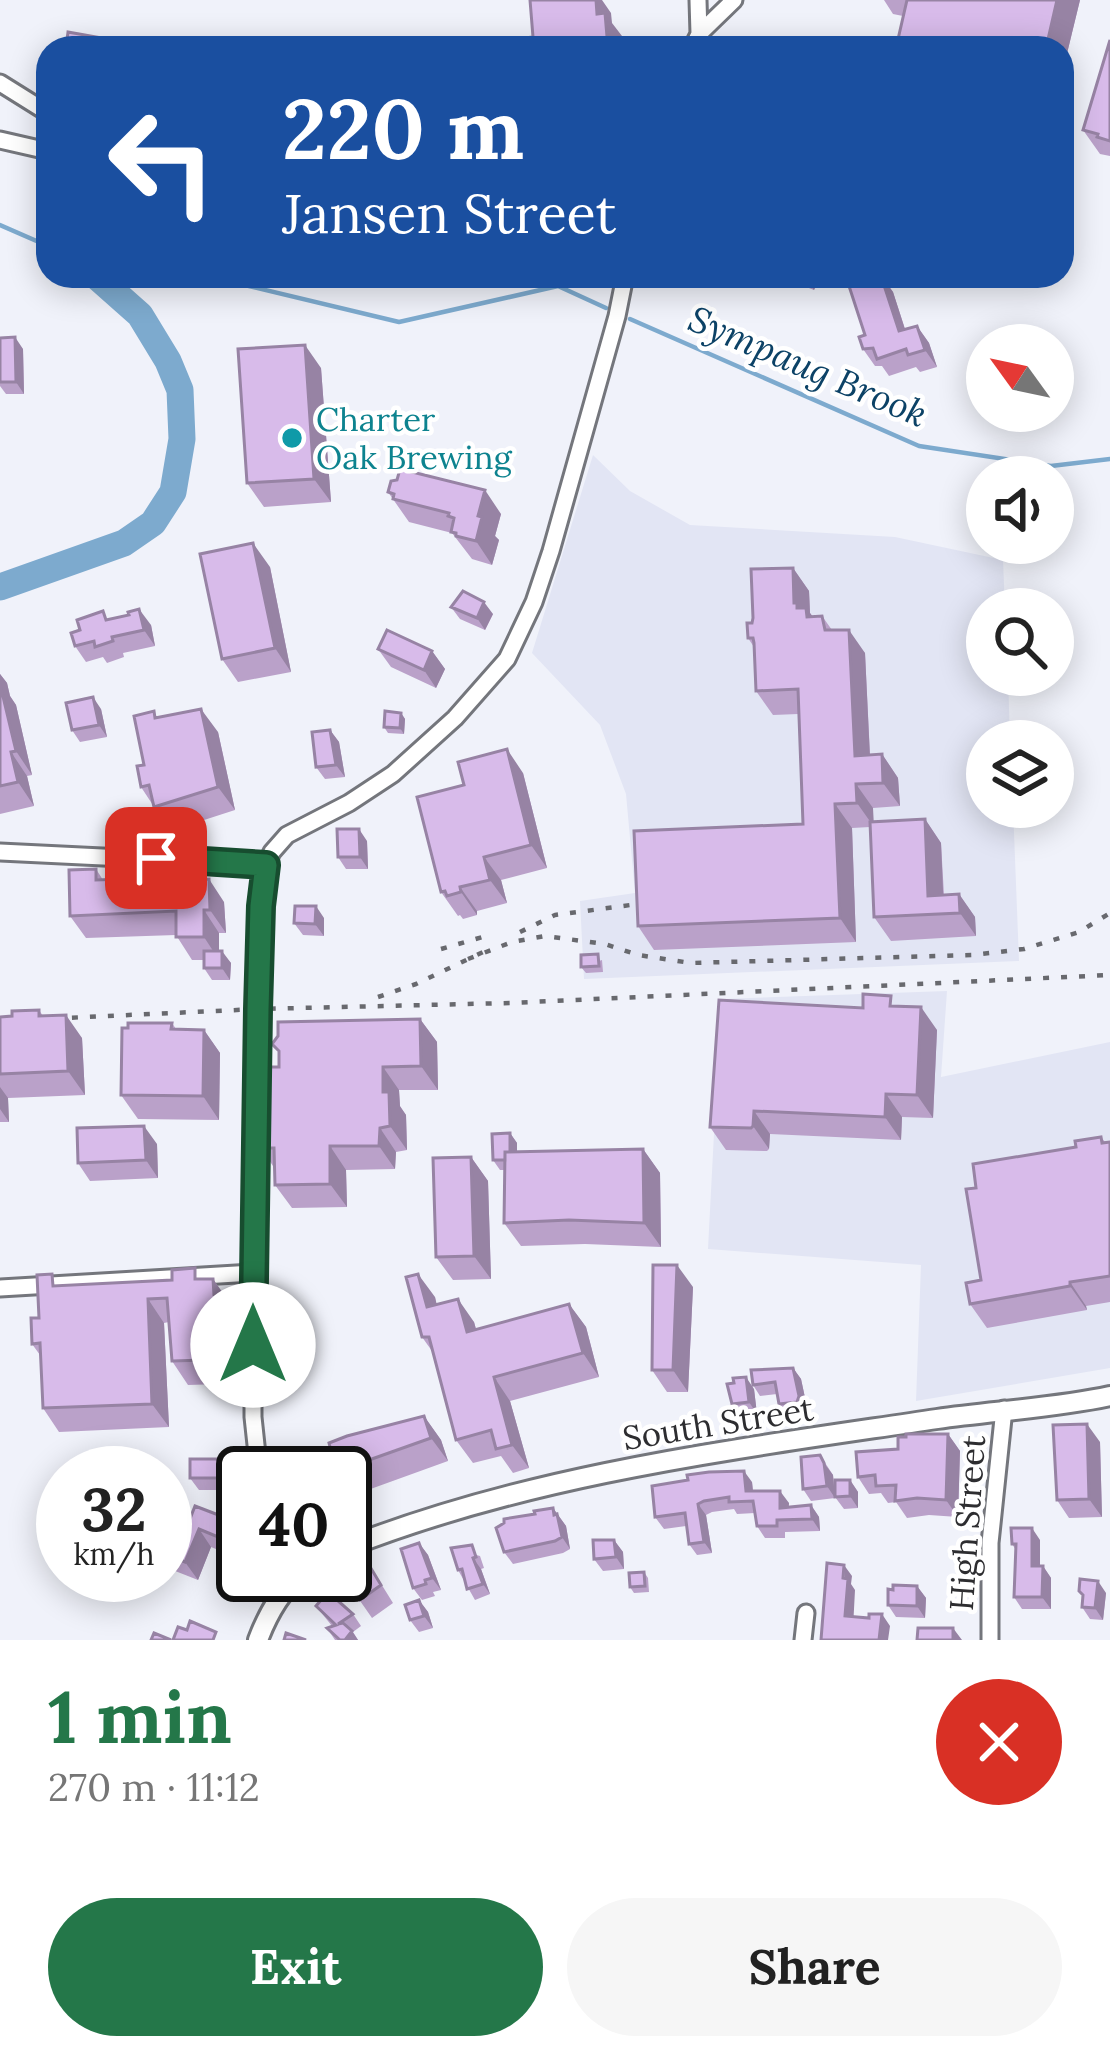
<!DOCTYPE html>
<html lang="en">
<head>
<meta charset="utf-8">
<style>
  :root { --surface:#fff; --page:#f6f6f6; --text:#222; --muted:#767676; --accent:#247749 }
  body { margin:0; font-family:Lora,serif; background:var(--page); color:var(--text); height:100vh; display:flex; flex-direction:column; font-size:45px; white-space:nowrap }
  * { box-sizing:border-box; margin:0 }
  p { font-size:39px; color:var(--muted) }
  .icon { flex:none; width:66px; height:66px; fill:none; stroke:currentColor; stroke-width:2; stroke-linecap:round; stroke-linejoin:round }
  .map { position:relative; height:1640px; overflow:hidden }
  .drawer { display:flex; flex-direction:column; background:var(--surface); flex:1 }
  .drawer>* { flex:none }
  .hud { position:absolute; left:36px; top:36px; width:1038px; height:252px; border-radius:36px; box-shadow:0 6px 30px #0003; background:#1a4fa0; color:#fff; overflow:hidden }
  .needle { width:78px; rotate:303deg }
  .tools { position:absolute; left:966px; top:324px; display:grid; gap:24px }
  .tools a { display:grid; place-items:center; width:108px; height:108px; border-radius:50%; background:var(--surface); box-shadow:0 6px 30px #0003; font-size:60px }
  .speed { position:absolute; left:36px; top:1446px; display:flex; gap:24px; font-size:60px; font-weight:700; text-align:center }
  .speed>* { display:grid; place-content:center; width:156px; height:156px; border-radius:50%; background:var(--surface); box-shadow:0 6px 30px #0003; line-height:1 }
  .speed small { font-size:30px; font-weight:400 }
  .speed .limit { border:6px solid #111; border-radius:18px; background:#fff; color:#111 }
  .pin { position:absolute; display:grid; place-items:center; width:102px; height:102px; color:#fff; margin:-51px; border-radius:24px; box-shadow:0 6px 18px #0006 }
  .me { position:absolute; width:132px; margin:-66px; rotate:0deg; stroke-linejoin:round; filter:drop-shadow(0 0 9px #0008) }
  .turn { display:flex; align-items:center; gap:42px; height:252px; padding:0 48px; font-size:54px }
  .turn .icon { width:156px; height:156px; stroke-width:2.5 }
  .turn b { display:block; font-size:84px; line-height:102px }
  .round { display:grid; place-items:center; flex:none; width:126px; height:126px; border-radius:63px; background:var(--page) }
  .head { display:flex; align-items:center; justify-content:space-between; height:204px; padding:0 48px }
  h1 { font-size:72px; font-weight:700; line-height:90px; color:var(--accent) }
  .button { display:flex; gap:24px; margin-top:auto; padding:24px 48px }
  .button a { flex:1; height:138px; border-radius:72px; background:var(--accent); color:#fff; font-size:48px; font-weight:700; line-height:138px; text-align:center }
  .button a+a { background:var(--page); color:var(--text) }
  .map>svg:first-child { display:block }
</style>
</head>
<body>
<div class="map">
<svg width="1110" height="1640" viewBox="0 0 1110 1640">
  <rect width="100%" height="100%" fill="#f0f2fa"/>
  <path fill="#e2e5f4" d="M593,455L630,491L690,525L895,537L1003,560L1005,609H987V675H1008L1010,741H987V807H1013L1019,961L584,979L580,901L635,893L626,794L600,725L532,653Z
    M947,991L941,1077L1110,1042V1368L916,1401L921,1265L708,1249L721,999Z"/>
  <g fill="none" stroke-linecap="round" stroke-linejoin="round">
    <path stroke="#7daace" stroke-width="4.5" d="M0,225L48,246
      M194,276L232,282L399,322L558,286L606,308
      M630,319L919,446L1051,466L1110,459"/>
    <path stroke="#7daace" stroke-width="27" d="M0,587L124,543L153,523L173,492L182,439L180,390L168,361L140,315L96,276"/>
    <defs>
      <path id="minor" d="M699,34L734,0
        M692,48L699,34L698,0
        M0,83L48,113
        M0,140L48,151
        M0,852L266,865
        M0,1288L253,1273
        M259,1473L253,1417V1273L258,1009L261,906L266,865L272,852L287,835L349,803L393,774L455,718L507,659L534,602L551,551L617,316L625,276
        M803,1640L806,1613
        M990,1640V1543L1004,1409"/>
      <path id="major" d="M345,1548C535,1473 737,1449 937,1419C993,1411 1055,1408 1110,1396
        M258,1640C267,1616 280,1592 300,1575"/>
    </defs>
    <use href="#minor" stroke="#74767c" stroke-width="21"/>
    <use href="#major" stroke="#74767c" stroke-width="24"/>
    <use href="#minor" stroke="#fff" stroke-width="15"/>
    <use href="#major" stroke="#fff" stroke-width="18"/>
    <path stroke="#68696e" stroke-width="4.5" stroke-dasharray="6 12" stroke-linecap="butt" d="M520,932L555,915L653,902
      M441,949L486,936
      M468,959L512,942L545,936L605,944L638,955L691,963L972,955L1024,949L1079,932L1110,913
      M378,997L416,984L483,952
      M0,1021L258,1009L510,1003L1110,975"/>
  </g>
  <path fill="#baa1c9" d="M884,0H1080L1062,74V48L893,14Z
    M1110,40V156L1100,154L1083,130Z
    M778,276H820L814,290Z
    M882,276L893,292L905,329L917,326L929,343L937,367L920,372L916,367L889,376L882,366H875L863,349L865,335Z
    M0,338L23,349L24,394H6L0,386Z
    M321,368L331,502L264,507L247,483Z
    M397,480L501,514L495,536L499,540L492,565L472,559L452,533L409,522L388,492Z
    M270,567L291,672L238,682L222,659Z
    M793,568L809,591L810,613L813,617L822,616L832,630L865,653L870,755L882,754L898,778L900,806L873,808V821L925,819L941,843L944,895L959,894L975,917L976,936L891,941L874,917L870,827L852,828L856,942L654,950L638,926L803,824L798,714L773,715L756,691L754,647L748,638L753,618Z
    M451,607L493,614L485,630L460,619Z
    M109,619L151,625L155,646L123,653L124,657L107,663L103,657L86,662L75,646Z
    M378,649L432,651L445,669L436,688L391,667Z
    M0,674L7,683L10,696L16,705L32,775L27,776L34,806L0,814Z
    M101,709L107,737L80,742L72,730Z
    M401,713L405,719L404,734L388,733L384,727Z
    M158,718L218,732L235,810L170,831L141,787L144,765Z
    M330,730L339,742L345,777L325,779L316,767Z
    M523,773L547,868L501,880L507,903L477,911V915L463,919L460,915L458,916L441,892Z
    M367,841L368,869H346L338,857Z
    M96,869L103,880L125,879L128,883L224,902L226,933H219V951L231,963L230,980H212L204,968V960H192L176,935L86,938L70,916Z
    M324,918V936L303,935L294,923Z
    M602,960L603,972L586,973L581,967Z
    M898,1006L937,1030L933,1118L902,1117L901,1140L770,1134L769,1149L767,1151L726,1150L710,1127L863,1008Z
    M39,1010L43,1016L82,1038L85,1095L8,1098L9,1122H0V1017L12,1016Z
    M420,1019L437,1042L438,1090H399L400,1107L406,1115L407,1150L396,1152L395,1169L346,1170L347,1207L292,1208L275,1185V1169L261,1148L279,1067V1053L272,1044Z
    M172,1023L176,1029L204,1030L220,1053L219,1120L138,1119L121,1095Z
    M510,1133L517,1143V1152L643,1149L660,1173L661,1247L585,1244L521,1246L504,1223L505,1170H500L493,1160Z
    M1101,1137L1105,1142H1110V1302L1086,1306L1087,1310L987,1328L970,1304L981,1280L976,1188Z
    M157,1144L158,1178L90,1181L78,1163Z
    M471,1157L488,1181L491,1279L453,1280L436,1257Z
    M213,1279L229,1302L231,1316L235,1322L231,1328V1343L219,1344L223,1359L220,1363L221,1384L188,1385L172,1361L169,1322L164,1323L169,1427L59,1432L43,1408L40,1355L32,1344L39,1318L61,1286Z
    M693,1287L688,1392H667L652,1370Z
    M435,1297L436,1304L474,1322L476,1329L569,1304L586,1327L599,1377L510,1401L529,1468L513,1473L501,1456L473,1463L456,1440L432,1351L422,1337Z
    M793,1368L801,1379L807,1407L804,1412L786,1415L779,1404L777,1394L760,1396L753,1385Z
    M754,1389L757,1414L741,1416L729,1396Z
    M424,1416L441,1440L448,1461L354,1495L352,1492L345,1494V1473H270Z
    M948,1434L960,1451L958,1517L929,1515L907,1518L896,1502L888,1503L881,1493L869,1494L858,1477L898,1449Z
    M1100,1442L1102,1517L1069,1518L1057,1500Z
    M820,1455L833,1475L835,1498L811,1501L803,1489Z
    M219,1459L227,1471V1490H199L190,1478Z
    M850,1480L858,1492V1508L844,1509L835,1497Z
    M752,1482L753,1491L789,1503L788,1507L811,1505L819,1517L820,1531L785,1532V1538H765L757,1526L755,1513L737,1514L734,1509L712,1512L706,1515L712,1553L697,1555L689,1544L686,1526L664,1529L655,1517Z
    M195,1506L242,1524L243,1560L211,1547L198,1580L165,1567V1529L183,1537Z
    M553,1508L566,1526L570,1549L563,1553L513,1564L504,1552L535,1514Z
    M614,1540L623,1552L624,1569L603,1571L594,1559Z
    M1040,1540V1566H1043L1051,1578V1609H1022L1014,1597L1016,1550L1012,1544Z
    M419,1543L428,1555L441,1590L433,1592L435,1596L422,1600L413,1588Z
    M451,1548L480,1556L484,1568L481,1569L490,1594L475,1600L458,1570Z
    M360,1550L393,1603L372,1618L342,1575Z
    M644,1572L648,1578L649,1592L634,1593L630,1587Z
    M917,1586L926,1598L925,1618L896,1617L888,1605Z
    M1079,1591L1106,1593L1103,1620L1090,1619L1082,1607L1083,1597Z
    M419,1600L428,1612L433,1628L419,1632L410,1620Z
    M316,1606L353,1614L361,1626L353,1632L358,1640H335L327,1628L332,1626Z"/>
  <path fill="#9783a4" d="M596,0H602L611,13L612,23L622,36L623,48H608L597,14Z
    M1057,0H1080L1062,74V48H1046Z
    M804,276H820L814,290Z
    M881,276L893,292L911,348L899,331Z
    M917,326L929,343L937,367L925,350Z
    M15,337L23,349L24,394L16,382Z
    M305,345L321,368L331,502L314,479Z
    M485,490L501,514L495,536L499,540L492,565L476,541L478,516Z
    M253,543L270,567L291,672L275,648Z
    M793,568L809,591L810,613L823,631V640L794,603Z
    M484,602L493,614L485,630L477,618Z
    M139,609L151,625L155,646L144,630Z
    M849,630L865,653L871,779L855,756Z
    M432,651L445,669L436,688L424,670Z
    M0,674L7,683L10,696L16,705L32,775L16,751L0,689Z
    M93,697L101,709L107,737L99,725Z
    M201,709L218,732L235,810L218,787Z
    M401,713L405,719L404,734L400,728Z
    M330,730L339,742L345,777L336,765Z
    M507,749L523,773L547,868L531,845Z
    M11,752L27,776L34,806L18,782Z
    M882,754L898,778L900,806L883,783Z
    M856,784L873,808L874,827L857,803Z
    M835,804L852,828L856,942L840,918Z
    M925,819L941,843L944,914L928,896Z
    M359,829L367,841L368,869L360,857Z
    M484,857L501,880L507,903L490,880Z
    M209,879L224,902L226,933L210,910Z
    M460,887L477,911V915L461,892Z
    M959,894L975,917L976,936L960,913Z
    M316,906L324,918V936L315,924Z
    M204,910L219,933V960L204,937Z
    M222,951L231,963L230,980L222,968Z
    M921,1007L937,1030L933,1118L917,1095Z
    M66,1015L82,1038L85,1095L68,1071Z
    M420,1019L437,1042L438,1090L421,1066Z
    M204,1030L220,1053L219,1120L203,1096Z
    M383,1067L399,1090L400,1106L406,1115L407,1150L390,1126L383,1092Z
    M0,1087L8,1098L9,1122L0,1109Z
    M886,1094L902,1117L901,1140L885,1117Z
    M754,1111L770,1134L769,1149L753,1126Z
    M144,1126L157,1144L158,1178L146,1160Z
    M380,1128L396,1152L395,1169L379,1146Z
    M510,1133L517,1143V1170L510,1160Z
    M330,1146L346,1170L347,1207L330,1184Z
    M643,1149L660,1173L661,1247L644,1223Z
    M471,1157L488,1181L491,1279L474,1256Z
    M677,1265L693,1287L688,1392L673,1370Z
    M418,1274L435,1297L443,1331L427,1307Z
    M213,1279L229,1302L231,1316L235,1322L231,1328V1343L214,1320Z
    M1070,1282L1086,1306L1087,1310L1070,1286Z
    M148,1299L164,1323L169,1427L152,1404Z
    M458,1299L474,1322L483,1355L467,1332Z
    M569,1304L586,1327L599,1377L583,1353Z
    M203,1320L219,1344L223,1359L220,1363L221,1384L205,1360Z
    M793,1368L801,1379L807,1407L804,1412L797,1402Z
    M494,1377L510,1401L529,1468L512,1445Z
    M746,1377L754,1389L757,1414L749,1402Z
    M424,1416L441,1440L448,1461L431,1438Z
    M1087,1424L1100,1442L1102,1517L1089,1499Z
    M948,1434L960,1451L958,1517L946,1500Z
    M219,1459L227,1471V1490L219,1478Z
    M824,1463L833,1475L835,1498L827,1486Z
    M744,1471L752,1482L754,1502L746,1491Z
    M850,1480L858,1492V1508L850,1496Z
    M780,1491L789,1503L788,1520L780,1508Z
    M698,1504L706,1515L712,1553L704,1542Z
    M811,1505L819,1517L820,1531L812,1519Z
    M553,1508L566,1526L570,1549L562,1537Z
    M242,1524L243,1555L235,1544Z
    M1032,1528L1040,1540V1578L1032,1566Z
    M199,1529L211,1547L198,1580L185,1562Z
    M614,1540L623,1552L624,1569L616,1557Z
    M419,1543L428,1555L441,1590L432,1578Z
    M473,1558L481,1569L490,1594L483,1584Z
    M844,1565L852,1576L851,1584L855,1590L853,1628L845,1616Z
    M1043,1566L1051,1578V1609L1042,1597Z
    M1098,1581L1106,1593L1103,1620L1095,1608Z
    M917,1586L926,1598L925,1618L917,1606Z
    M419,1600L428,1612L433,1628L424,1616Z
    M882,1614L890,1626L888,1640H879Z
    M953,1628L962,1640H953Z
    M352,1631L358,1640H345Z"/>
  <path fill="#d8bbea" stroke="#9783a4" stroke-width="3" d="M530,0H596L597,14L605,13L608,48H517L515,39L533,37Z
    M907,0H1057L1046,48H896Z
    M68,32L107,39L105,48H66Z
    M1110,40V141L1097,137L1098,134L1083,130Z
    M878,276H881L899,331L917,326L925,350L908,355L906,349L877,359L873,348L863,349L859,337L865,335L849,286Z
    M15,337L16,382H0V338Z
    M305,345L314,479L247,483L238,349Z
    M400,469L485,490L478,516L482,517L476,541L456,536V533L451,532L454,518L448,516L449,513L393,499L394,494L388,492L391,481L397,480Z
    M253,543L275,648L222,659L200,554Z
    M793,568L794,603H797V608H806L807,617L822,616L825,630H849L855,756L882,754L883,783L856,784L857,803L835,804L840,918L638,926L634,831L803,824L798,689L756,691L754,643L753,638H748L747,623H752L753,618L751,569Z
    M463,591L484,602L477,618L451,607Z
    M139,609L144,630L112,637L113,641L95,647L94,641L75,646L71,633L80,630L77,620L103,611L106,620L129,615L128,612Z
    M387,630L432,651L424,670L378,649Z
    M0,684L16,751L11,752L18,782L0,786Z
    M93,697L99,725L72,730L66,703Z
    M201,709L218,787L154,807L149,785L141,787L137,766L144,765L134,716L154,711L155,718Z
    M385,711L401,713L400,728L384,727Z
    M330,730L336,765L316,767L312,732Z
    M507,749L531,845L484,857L490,880L460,887L461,892L447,896L445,891L441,892L417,797L464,785L458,762Z
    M925,819L928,896L959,894L960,913L874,917L870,822Z
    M337,829H359L360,857H338Z
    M96,869V880L125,879V883L209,879L210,910H204V937H176V911L70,916L69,870Z
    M295,906H316L315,924L294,923Z
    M204,951H222V968H204Z
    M598,954L599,966L581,967V955Z
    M863,994L891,996L890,1006L921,1007L917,1095L886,1094L885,1117L754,1111L753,1126L751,1128L710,1127L719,1000L863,1008Z
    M39,1010V1016L66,1015L68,1071L0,1074V1017L12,1016V1011Z
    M420,1019L421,1066L383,1067V1092H389L390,1126L380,1128L379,1146H330V1184L275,1185L274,1148H261L259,1067H279V1051L272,1044L278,1036V1022Z
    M128,1023H172L171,1029L204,1030L203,1096L121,1095L122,1028H128Z
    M144,1126L146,1160L78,1163L77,1128Z
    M510,1133V1152H505V1160H493L492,1134Z
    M1101,1137L1102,1143L1110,1142V1276L1070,1282V1286L970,1304L966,1283L981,1280L966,1189L976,1188L973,1164L1076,1147L1075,1141Z
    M643,1149L644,1223L569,1220L504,1223L505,1152Z
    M471,1157L474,1256L436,1257L433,1158Z
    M653,1265H677L673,1370H652Z
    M195,1268V1279H213L214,1295L218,1298L215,1304L214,1320H203L207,1336L204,1339L205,1360L172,1361L167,1298L148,1299L152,1404L43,1408L40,1343L32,1344L31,1318H39L37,1275L52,1274L53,1286L172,1280V1270Z
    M418,1274L427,1307L458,1299L467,1332L569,1304L583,1353L494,1377L512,1445L496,1449L491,1430L456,1440L429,1337H422L406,1277Z
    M793,1368L799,1396L797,1402L779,1404L775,1382L753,1385L751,1370Z
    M746,1377L749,1402L732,1404L727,1384L734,1383L733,1378Z
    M424,1416L431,1438L338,1471L337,1468L320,1473H270L268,1466L330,1447L329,1443L347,1436Z
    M1087,1424L1089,1499L1057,1500L1053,1425Z
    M906,1434H948L946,1500L917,1498L895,1501L896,1485L876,1486L875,1475L858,1477L856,1452L898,1449V1437H906Z
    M820,1455L824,1463L827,1486L803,1489L801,1457Z
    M190,1459H219V1478H190Z
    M744,1471L746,1491H780V1508L811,1505L812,1519L777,1520V1526H757L753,1501L729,1502V1497L704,1501L698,1504L704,1542L689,1544L685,1513L655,1517L652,1486L688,1480L687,1475L709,1472Z
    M835,1480H850V1496L835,1497Z
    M195,1506L242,1524L235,1544L199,1529L185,1562L165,1554V1529L183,1537Z
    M553,1508L554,1515L557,1514L562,1537L555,1541L504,1552L496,1528L504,1523V1519L535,1514L534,1511Z
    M1011,1528H1032V1566H1043L1042,1597H1014L1016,1544H1012Z
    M593,1540H614L616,1557L594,1559Z
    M419,1543L432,1578L425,1580L426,1584L413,1588L401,1549Z
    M472,1545L476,1557L473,1558L483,1584L467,1589L462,1569L458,1570L451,1548Z
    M360,1550L381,1585L360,1600L342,1575H345V1560Z
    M827,1563L844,1565L843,1578L848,1579L845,1616L869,1618V1614H882L879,1640H821Z
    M644,1572L645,1586L630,1587L629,1573Z
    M1080,1579L1098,1581L1095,1608L1082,1607L1083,1595L1079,1591Z
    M893,1585L917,1586V1606L888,1605V1589L893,1590Z
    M328,1592L353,1614L338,1624L343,1623L352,1631L345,1640H340L327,1628L336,1625L316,1606Z
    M419,1600L424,1616L410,1620L405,1605Z
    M190,1621L216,1632L213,1640H173L178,1627L187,1630Z
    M918,1628H953V1640H917Z
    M154,1633L171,1640H151Z
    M286,1633L306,1640H284Z"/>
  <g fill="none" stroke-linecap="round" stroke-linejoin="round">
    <defs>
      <path id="route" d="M156,858L266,865L261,906L258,1009L253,1345"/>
    </defs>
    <use href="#route" stroke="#174d2f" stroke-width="30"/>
    <use href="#route" stroke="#247749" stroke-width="21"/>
  </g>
  <circle fill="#0f9aa8" stroke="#fff" stroke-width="4.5" cx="292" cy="438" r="12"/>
  <g text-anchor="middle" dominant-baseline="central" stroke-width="9" stroke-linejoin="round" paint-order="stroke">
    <g font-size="33" fill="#0d838f" stroke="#fff" text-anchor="start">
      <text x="316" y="419">Charter<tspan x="316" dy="38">Oak Brewing</tspan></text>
    </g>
    <g font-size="33" fill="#2d2d30" stroke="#fff">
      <text transform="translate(718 1423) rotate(-9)">South Street</text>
      <text transform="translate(967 1523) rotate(-86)">High Street</text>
    </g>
    <g font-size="36" font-style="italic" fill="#0c4266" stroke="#fff">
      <text transform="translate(808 366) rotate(23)">Sympaug Brook</text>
    </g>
  </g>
</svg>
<div class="tools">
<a><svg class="needle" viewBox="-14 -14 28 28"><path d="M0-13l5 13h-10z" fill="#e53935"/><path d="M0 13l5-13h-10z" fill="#767676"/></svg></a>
<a><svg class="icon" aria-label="sound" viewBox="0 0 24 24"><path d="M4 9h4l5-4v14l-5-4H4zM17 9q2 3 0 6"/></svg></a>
<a><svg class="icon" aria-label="search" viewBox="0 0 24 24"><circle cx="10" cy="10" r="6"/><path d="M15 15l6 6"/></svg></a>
<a><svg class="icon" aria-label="layers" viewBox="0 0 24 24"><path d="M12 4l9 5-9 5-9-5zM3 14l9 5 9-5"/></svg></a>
</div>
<div class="speed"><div>32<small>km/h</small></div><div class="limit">40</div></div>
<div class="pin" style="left:156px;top:858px;background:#d93025"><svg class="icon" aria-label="arrive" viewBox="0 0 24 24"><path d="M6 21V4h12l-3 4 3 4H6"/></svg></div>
<svg class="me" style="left:253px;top:1345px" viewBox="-20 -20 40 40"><circle r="19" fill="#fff"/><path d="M0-13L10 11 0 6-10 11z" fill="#247749"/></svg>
<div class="hud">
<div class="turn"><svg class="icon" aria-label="left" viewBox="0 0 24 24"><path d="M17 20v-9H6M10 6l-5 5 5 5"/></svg><div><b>220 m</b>Jansen Street</div></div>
</div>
</div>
<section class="drawer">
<div class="head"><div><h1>1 min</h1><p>270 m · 11:12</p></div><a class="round" style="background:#d93025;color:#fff"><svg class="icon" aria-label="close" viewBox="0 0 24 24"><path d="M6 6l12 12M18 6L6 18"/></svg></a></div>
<div class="button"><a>Exit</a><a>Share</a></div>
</section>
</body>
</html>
